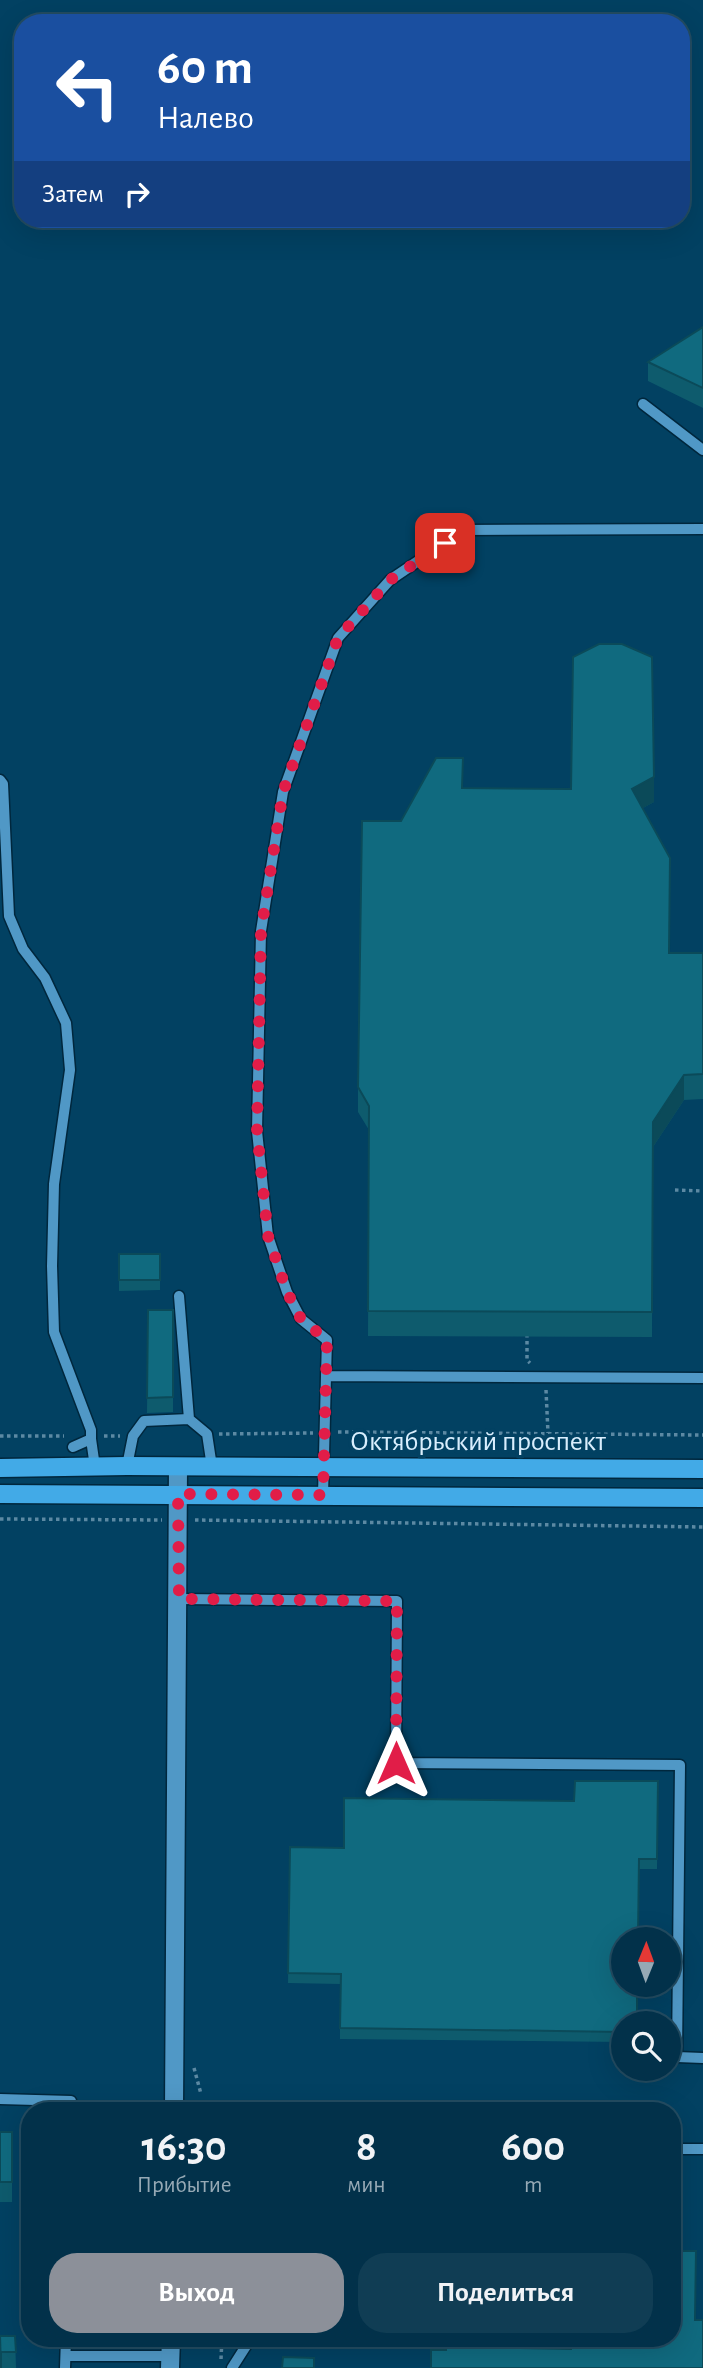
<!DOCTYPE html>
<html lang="ru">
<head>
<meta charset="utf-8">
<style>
  :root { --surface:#02314a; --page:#103d54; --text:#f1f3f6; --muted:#96a9b5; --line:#234c62; --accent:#8c9099 }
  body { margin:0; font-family:"Alegreya Sans",sans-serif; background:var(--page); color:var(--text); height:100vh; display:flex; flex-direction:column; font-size:26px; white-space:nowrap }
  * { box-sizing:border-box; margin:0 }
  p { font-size:23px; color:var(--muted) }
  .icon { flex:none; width:38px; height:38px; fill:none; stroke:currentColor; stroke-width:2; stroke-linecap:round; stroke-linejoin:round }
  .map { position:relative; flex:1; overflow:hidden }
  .details { position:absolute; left:21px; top:2102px; width:660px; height:245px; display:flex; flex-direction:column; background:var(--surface); border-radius:28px; box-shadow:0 7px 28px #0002,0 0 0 2px var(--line) }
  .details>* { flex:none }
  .top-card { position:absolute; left:14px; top:14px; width:676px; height:214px; border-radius:28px; box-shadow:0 7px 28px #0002,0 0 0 2px var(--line); background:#1a4fa0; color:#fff; overflow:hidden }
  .needle { width:46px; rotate:1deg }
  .buttons { position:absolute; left:611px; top:1927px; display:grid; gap:14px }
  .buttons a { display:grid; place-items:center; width:70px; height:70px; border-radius:50%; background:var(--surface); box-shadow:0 7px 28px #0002,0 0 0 2px var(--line); font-size:35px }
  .pin { position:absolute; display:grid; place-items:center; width:60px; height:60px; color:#fff; margin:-30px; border-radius:14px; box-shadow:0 4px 10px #0006 }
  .me { position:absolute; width:77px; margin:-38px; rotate:0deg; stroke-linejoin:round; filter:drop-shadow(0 0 5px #0008) }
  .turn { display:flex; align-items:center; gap:24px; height:147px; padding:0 28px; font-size:32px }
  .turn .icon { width:91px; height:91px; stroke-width:2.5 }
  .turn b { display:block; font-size:49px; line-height:60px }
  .then { display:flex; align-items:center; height:66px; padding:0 28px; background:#0003; gap:14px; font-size:26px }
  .eta { display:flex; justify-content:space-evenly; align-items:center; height:119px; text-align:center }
  .eta b { font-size:42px; font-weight:600; line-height:49px }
  .cta { display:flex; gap:14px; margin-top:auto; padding:14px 28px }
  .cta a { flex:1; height:80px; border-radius:28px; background:var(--accent); color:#fff; font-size:28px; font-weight:600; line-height:80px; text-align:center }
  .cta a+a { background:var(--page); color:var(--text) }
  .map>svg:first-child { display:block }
</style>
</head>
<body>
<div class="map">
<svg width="703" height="2368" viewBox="0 0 703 2368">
  <rect width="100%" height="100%" fill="#024162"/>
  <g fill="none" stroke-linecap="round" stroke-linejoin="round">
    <defs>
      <path id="service" d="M643,404L703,450
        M703,529L464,530L390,580L338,638L283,792L261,931L257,1131L268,1236L287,1292L301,1319L327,1340L326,1376L703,1378
        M0,780L3,784L9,916L23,949L45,978L66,1023L70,1070L54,1184L52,1266L54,1332L91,1430V1439L73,1447
        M179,1296L189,1419
        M91,1439L95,1467
        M127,1466L133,1436L144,1421L189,1419L207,1434L212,1467
        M323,1495L326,1376
        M179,1599L397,1601L396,1763L680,1765L677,2057L703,2058
        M0,2099L71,2101L70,2110
        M174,2107L245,2108V2110
        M672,2149H703
        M66,2356H170
        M65,2368L66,2338
        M232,2368L246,2346V2338"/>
      <path id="tertiary" d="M174,2110L178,1467
        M170,2368L171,2338"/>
      <path id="primary" d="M0,1468L127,1466L703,1469
        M0,1494L703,1498"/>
    </defs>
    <use href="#service" stroke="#00273d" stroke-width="13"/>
    <use href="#tertiary" stroke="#00273d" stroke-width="21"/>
    <use href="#primary" stroke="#00273d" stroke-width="21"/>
    <path stroke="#5c89a3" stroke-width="3.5" stroke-dasharray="3.5 3.5" stroke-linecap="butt" d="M675,1190L703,1191
      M527,1334V1360L530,1363
      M546,1390L548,1433
      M338,1432L703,1435
      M219,1434L313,1433
      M0,1436H64
      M104,1436H120
      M0,1519L162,1520
      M195,1520L703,1527
      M194,2068L201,2094
      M221,2359L222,2338"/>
    <use href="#service" stroke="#5098c6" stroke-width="10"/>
    <use href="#tertiary" stroke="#5098c6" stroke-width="18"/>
    <use href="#primary" stroke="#42aae7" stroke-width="18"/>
  </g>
  <path fill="#0e5b6d" d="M703,327V408L648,381V362Z
    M654,802L643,808L670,953H703V1099L684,1100L653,1147L652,1337L368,1336L369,1130L358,1112V1087L401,821Z
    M119,1254H160V1290L119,1291Z
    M148,1310H173V1412L147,1413Z
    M658,1781L657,1869H639L623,2023V2042L340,2039V1984L288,1983L290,1847L344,1848L574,1801Z
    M0,2132H12V2202H0Z
    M0,2336H15L16,2368H0Z"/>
  <path fill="#0b4a59" d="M654,777V802L632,814V789Z
    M684,1075V1100L653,1147L652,1337L653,1122Z"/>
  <path fill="#106a7f" stroke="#0b4a59" stroke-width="2" d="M703,327V388L648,362Z
    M599,644H622L652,657L654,777L632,789L670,858L669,953H703V1074L684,1075L653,1122L652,1312L368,1311L369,1106L358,1087L362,821H401L436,758H463L462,788L571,789L573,657Z
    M119,1254H160V1280H119Z
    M148,1310H173V1397L147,1398Z
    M575,1781H658L657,1859H639L638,1939H623V1984H637V2023H623V2032L340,2028L341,1974L288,1973L290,1847L344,1848V1798L574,1801Z
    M0,2132H12V2182H0Z
    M672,2251H696L695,2320H703V2368H431V2350H446V2338H473V2347L571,2349V2338H672Z
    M0,2336H15L16,2352H1V2368Z
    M283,2357L314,2358V2368H282Z"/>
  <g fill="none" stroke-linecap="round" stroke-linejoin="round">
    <path stroke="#e11d48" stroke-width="12" stroke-dasharray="0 21.6" d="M396,1763L397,1601L179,1599L178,1494L323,1495L327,1340L301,1319L287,1292L268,1236L257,1131L261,931L283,792L338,638L390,580L445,543"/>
  </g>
  <g text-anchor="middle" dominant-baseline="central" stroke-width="7" stroke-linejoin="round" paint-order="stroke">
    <g font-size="28" fill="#d9eefd" stroke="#024162">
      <text x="478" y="1442">Октябрьский проспект</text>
    </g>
  </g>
</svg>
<div class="buttons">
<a><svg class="needle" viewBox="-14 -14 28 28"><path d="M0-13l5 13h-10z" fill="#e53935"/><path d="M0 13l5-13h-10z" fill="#96a9b5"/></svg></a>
<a><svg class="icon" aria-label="search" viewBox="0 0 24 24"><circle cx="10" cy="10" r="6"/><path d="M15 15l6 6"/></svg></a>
</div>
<div class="pin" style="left:445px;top:543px;background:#d93025"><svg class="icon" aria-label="arrive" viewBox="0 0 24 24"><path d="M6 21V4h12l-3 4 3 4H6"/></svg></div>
<svg class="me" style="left:396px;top:1763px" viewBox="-20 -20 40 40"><path d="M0-17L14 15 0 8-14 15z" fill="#e11d48" stroke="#fff" stroke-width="4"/></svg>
<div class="top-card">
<div class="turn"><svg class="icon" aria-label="left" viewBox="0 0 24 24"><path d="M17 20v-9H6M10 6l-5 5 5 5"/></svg><div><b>60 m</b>Налево</div></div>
<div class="then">Затем<svg class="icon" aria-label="right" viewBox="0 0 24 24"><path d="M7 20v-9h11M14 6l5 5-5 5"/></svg></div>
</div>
<section class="details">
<div class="eta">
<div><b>16:30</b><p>Прибытие</p></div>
<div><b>8</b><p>мин</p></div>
<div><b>600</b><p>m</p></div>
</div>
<div class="cta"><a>Выход</a><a>Поделиться</a></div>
</section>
</div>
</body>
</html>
